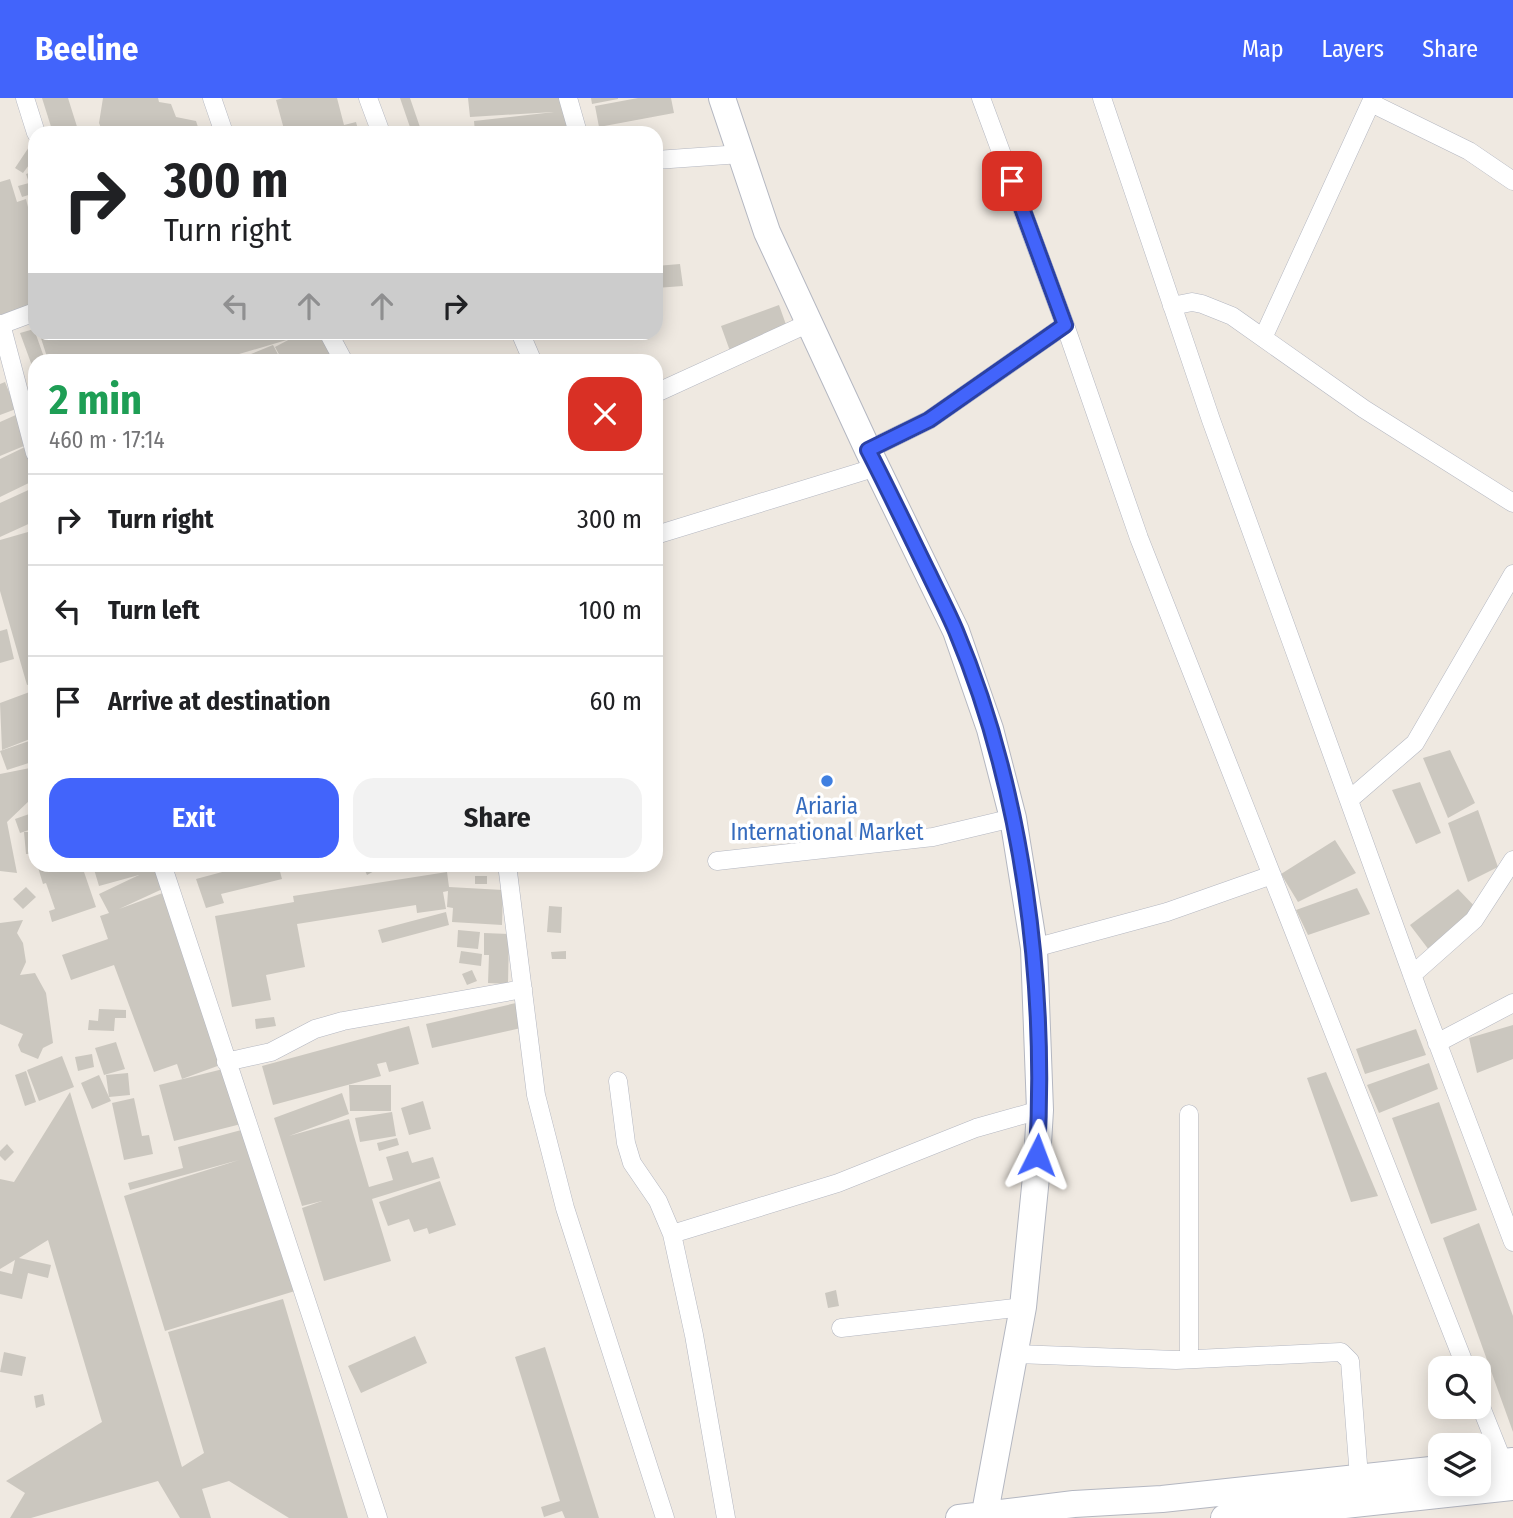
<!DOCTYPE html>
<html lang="en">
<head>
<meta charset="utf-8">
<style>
  :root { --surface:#fff; --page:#f2f2f2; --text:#202124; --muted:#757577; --line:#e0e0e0; --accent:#4264fb }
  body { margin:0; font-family:"Fira Sans Condensed",sans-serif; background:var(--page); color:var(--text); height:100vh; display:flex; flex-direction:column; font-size:26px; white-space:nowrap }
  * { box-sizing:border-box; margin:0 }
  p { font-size:23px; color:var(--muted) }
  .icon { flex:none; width:38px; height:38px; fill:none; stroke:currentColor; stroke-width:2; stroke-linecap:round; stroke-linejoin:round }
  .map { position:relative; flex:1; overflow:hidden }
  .panel { position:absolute; left:28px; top:256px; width:635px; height:518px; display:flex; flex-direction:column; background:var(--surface); border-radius:21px; box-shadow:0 4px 18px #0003 }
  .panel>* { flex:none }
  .guide { position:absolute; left:28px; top:28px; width:635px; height:214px; border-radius:21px; box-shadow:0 4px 18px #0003; background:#fff; color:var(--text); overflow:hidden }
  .buttons { position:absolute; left:1428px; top:1258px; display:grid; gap:14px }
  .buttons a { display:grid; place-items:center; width:63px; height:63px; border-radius:14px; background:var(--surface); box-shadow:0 4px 18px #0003; font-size:35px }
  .pin { position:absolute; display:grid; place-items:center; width:60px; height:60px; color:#fff; margin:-30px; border-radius:14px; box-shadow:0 4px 10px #0006 }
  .me { position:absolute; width:77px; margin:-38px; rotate:3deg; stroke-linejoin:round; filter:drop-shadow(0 0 5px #0008) }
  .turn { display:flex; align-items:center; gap:24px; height:147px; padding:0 21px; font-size:32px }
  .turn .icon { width:91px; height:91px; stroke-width:2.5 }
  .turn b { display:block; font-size:49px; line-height:60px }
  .lanes { display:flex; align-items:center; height:66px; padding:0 21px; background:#0003; justify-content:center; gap:35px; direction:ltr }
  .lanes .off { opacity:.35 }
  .round { display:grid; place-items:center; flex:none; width:74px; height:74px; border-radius:21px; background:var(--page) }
  .overview { display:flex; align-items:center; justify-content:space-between; height:119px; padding:0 21px }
  h1 { font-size:42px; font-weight:700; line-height:52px; color:#1e9e55 }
  .primary-button { display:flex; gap:14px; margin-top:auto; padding:14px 21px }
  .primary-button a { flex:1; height:80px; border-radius:21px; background:var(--accent); color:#fff; font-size:28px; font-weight:700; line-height:80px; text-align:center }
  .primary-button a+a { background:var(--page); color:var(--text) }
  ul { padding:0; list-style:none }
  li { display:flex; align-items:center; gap:21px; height:91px; padding:0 21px; border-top:2px solid var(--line) }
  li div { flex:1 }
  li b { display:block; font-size:26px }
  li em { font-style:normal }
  header { display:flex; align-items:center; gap:42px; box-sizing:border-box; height:98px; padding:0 35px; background:var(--accent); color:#fff }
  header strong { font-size:33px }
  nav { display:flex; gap:38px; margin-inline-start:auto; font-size:24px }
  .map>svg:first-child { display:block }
</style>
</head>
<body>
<header>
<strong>Beeline</strong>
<nav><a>Map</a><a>Layers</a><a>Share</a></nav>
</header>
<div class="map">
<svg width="1513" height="1420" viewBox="0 0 1513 1420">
  <rect width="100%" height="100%" fill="#efe9e1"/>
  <path fill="#cbc7bf" d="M42,0H68L79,35H53Z
    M103,0H158L159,4L171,6L176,19L196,23L200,35H130L101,30L99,25Z
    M283,0H337L344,27L356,24L359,35H285L276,2Z
    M400,0H410L422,35H412Z
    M468,0H569L577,35H475L474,23L554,14L470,19Z
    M591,0H618V1L592,6Z
    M638,0H671L674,15L599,29L595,8Z
    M31,46L35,48V71L29,67L23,75L15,70Z
    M35,73V95L22,99L18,88L29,85L26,76Z
    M10,81L17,104L26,101L29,113L35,112V206L0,217V84Z
    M680,166L683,188L656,190V168Z
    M779,207L789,235L730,253L721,228Z
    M34,231L45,262H35V276L20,235Z
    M39,234H324L339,262H282L275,249L290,241L219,262H48Z
    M273,247L281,262H254L251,256Z
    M5,284L16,311L0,317V286Z
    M18,316L31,345L0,358V324Z
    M27,348L35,364V382L0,399V361Z
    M35,389V423L0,439V405Z
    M35,432V585L27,587L0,493V442Z
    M7,531L14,561L0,565V533Z
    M35,592V639L2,652L0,605Z
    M35,641V663L7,672L0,653Z
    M1450,652L1475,705L1448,720L1423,660Z
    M35,669V698L32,700L35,699V714L30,702L7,724L17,775L0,773V676Z
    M1420,684L1441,735L1416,746L1392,692Z
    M1478,712L1498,769L1468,784L1448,725Z
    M35,714V730L20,735L15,721Z
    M24,734H35V756H26Z
    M1335,742L1356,775L1298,804L1281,776Z
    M37,766H93L83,771L96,809L52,824L49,813L55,811L46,785L43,786Z
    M99,766H159L169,788L119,811L168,793L223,966L182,981L177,966L154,974L114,867L71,882L62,857L108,841L100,818L109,815L99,796L139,777L99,788L93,768Z
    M252,766H278L282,781L221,796L224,805L206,810L196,781Z
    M362,766H387L367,777Z
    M447,774L449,789L503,792L502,827L452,824L453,810L447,809L448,793L443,794L446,811L417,815L416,807L297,826L305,869L266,877L271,902L232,909L215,818L294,804L293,798Z
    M475,778H487V786H475Z
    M26,789L36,799L23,811L13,801Z
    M1357,790L1370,816L1308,837L1296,812Z
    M1458,791L1480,814L1429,852L1410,827Z
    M549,808L562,809L561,835L547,834Z
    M446,814L449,827L382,845L378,832Z
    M23,822L17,835L23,845L26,864L20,877L35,875L46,895L53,945L43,950L38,961L21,954L18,947L23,936L0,926V825Z
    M458,832L480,834L478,851L457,849Z
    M484,835L509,836L508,886L488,885L489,857H484Z
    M461,853L482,856L481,868L459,865Z
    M566,853V861H552L551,854Z
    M472,872L477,883L467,887L462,876Z
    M516,905L521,930L432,950L426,926Z
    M99,911L126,912V920H115L114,933L88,932L89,922L98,923Z
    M274,919L276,928L256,931L255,921Z
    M1513,927V961L1477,975L1469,940Z
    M409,928L419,966L389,974L386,964L377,966L381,978L273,1007L262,968Z
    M1416,931L1426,957L1365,976L1356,951Z
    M116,944L125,971L104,977L95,950Z
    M92,956L94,969L78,973L75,959Z
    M62,958L74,989L39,1003L27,972Z
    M1429,965L1438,991L1379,1015L1367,987Z
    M227,970L241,1026L174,1043L159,987Z
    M26,973L36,1004L25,1008L15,977Z
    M1326,974L1378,1098L1351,1104L1307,980Z
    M128,975L130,997L109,999L111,1003L92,1011L81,985L99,977L109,999L106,977Z
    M349,987H391V1013H350Z
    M70,994L182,1369L204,1355L168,1234L283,1201L348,1420H289L229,1383L202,1391L211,1420H180L158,1383L31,1420H10L25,1395L6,1383L102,1324L48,1142L19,1160L51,1167L48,1180L28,1175L22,1201L0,1196V1173L12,1176L15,1162L0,1171V1081L14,1084Z
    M342,995L349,1016L289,1038L349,1021L369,1089L393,1082L386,1059L408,1053L412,1065L433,1059L440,1080L372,1101L391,1163L324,1183L302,1110L322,1103L302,1108L274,1020Z
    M134,1000L142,1038L149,1037L153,1056L124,1062L112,1005Z
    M423,1003L431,1031L409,1037L401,1010Z
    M1439,1004L1477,1112L1431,1126L1392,1020Z
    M392,1014L396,1038L360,1044L355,1020Z
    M245,1031L295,1193L165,1233L124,1098L239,1062L130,1092L128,1085L183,1070L178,1049Z
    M397,1040L399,1047L379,1053L377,1045Z
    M7,1046L14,1054L5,1063L0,1058V1053Z
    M440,1083L456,1127L429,1136L427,1130L414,1134L409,1121L388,1128L379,1104Z
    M1479,1125L1513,1218V1334L1443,1140Z
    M836,1192L839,1208L828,1210L825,1195Z
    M415,1238L427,1265L361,1295L348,1268Z
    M545,1249L599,1420H565L562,1413L544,1419L541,1409L560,1403L515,1259Z
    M4,1254L26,1259L22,1278L0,1274Z
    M43,1296L45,1307L36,1310L34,1298Z"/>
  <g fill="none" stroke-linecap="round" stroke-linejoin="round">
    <defs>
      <path id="street" d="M25,0L36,35
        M212,0L224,35
        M368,0L381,35
        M568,0L578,35
        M981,0L1065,227L1139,440L1466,1270
        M1102,0L1211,322L1422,904L1513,1144
        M1371,5L1469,53L1513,83
        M656,62L741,56
        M1172,208L1192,204L1202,206L1232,218L1364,311L1513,405
        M1,226L35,355
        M0,227L35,214
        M328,234L343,262
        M520,234L532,262
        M1263,240L1373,0
        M656,295L809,225
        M868,352L929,322L1065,227
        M656,437L877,369
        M1349,702L1415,645L1513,476
        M717,763L933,739L1013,720
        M162,766L378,1420
        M507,766L536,997L565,1110L665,1420
        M1034,850L1167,814L1272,777
        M1412,877L1474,822L1513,762
        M1437,945L1513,905
        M226,964L271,954L315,931L343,923L523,891
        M618,983L626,1045L632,1065L658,1103L672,1136L694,1237L726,1420
        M672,1136L838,1085L976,1030L1040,1012
        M841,1230L1023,1209
        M1016,1256L1176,1262L1341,1254L1350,1263L1359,1379
        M1189,1261V1016
        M1479,1304L1503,1364"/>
      <path id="secondary" d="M722,0L767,134L868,352L956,533L990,631L1013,720L1034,850L1040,1012L1036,1079L1023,1209L984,1420
        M1479,1367L1513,1363
        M959,1420L1074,1406L1162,1401L1440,1371
        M1224,1420L1513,1389"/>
    </defs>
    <use href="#street" stroke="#b4b7c1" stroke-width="19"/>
    <use href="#secondary" stroke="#b4b7c1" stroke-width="28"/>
    <use href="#street" stroke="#fff" stroke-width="18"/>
    <use href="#secondary" stroke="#fff" stroke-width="26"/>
  </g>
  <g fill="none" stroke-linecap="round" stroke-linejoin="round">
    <defs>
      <path id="route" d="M1012,83L1065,227L929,322L868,352C889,393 909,435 929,476C938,495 948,514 956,533C1023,693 1047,885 1037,1057"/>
    </defs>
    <use href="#route" stroke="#2b41a3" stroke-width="18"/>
    <use href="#route" stroke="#4264fb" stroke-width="12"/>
  </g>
  <circle fill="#3f7fe0" stroke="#fff" stroke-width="2.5" cx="827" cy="683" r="7"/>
  <g text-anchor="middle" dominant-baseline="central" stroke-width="7" stroke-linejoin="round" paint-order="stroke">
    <g font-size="23" fill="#366cbe" stroke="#fff">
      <text x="827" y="708">Ariaria<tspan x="827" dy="26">International Market</tspan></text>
    </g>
  </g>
</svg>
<div class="buttons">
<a><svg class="icon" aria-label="search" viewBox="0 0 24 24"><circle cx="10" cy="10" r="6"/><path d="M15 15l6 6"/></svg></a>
<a><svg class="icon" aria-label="layers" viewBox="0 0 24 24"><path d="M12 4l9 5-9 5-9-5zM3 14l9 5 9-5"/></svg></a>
</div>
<div class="pin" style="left:1012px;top:83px;background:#d93025"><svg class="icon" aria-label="arrive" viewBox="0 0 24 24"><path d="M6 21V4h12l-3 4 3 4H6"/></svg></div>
<svg class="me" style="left:1037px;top:1057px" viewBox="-20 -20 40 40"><path d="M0-17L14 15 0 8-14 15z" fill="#4264fb" stroke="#fff" stroke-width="4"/></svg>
<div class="guide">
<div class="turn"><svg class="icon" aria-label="right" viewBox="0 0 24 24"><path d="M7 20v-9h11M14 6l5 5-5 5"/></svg><div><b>300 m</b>Turn right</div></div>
<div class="lanes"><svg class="icon off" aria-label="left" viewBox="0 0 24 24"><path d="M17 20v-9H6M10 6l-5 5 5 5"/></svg><svg class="icon off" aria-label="ahead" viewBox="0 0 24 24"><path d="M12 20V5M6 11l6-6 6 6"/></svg><svg class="icon off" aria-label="ahead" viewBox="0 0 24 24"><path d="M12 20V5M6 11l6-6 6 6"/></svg><svg class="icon" aria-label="right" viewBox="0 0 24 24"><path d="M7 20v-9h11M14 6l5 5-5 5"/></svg></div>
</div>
<section class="panel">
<div class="overview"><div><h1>2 min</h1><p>460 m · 17:14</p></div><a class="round" style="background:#d93025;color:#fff"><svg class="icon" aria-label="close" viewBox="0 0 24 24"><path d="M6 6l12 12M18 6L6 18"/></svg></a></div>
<ul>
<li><svg class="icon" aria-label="right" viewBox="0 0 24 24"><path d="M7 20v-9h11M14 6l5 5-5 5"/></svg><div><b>Turn right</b></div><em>300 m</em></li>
<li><svg class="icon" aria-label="left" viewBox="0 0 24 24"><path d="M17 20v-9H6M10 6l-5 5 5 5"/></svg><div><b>Turn left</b></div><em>100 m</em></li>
<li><svg class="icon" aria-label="arrive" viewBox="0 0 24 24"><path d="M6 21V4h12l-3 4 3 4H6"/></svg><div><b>Arrive at destination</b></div><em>60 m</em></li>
</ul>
<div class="primary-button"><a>Exit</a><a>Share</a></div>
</section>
</div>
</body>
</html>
